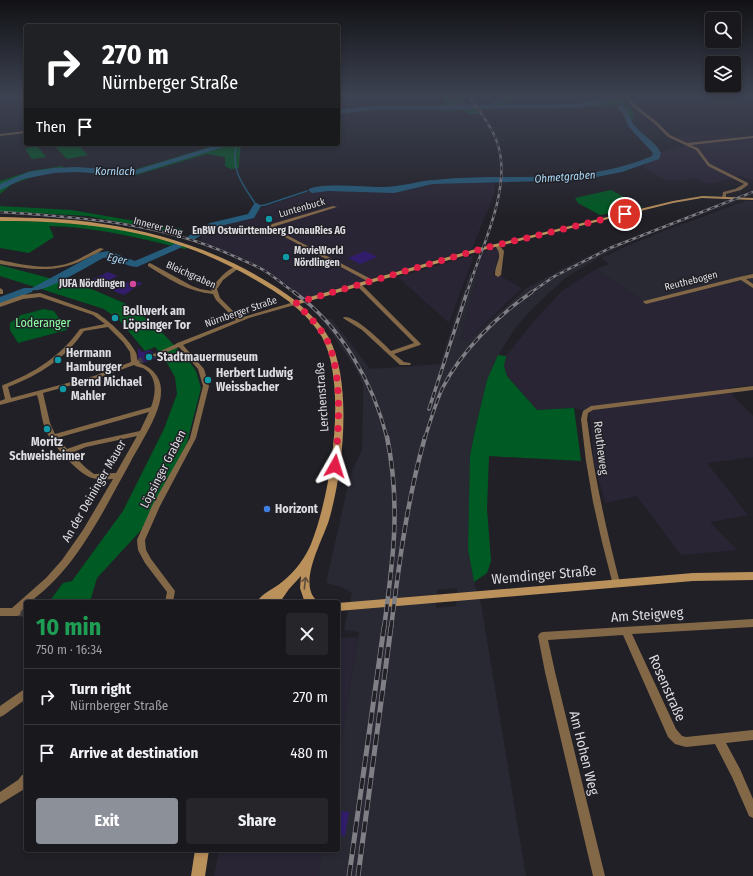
<!DOCTYPE html>
<html lang="en">
<head>
<meta charset="utf-8">
<style>
  :root { --surface:#19181d; --page:#26252a; --text:#f1f3f6; --muted:#9fa0a4; --line:#37373b; --accent:#8c9099 }
  body { margin:0; font-family:"Fira Sans Condensed",sans-serif; background:var(--page); color:var(--text); height:100vh; display:flex; flex-direction:column; font-size:15px; white-space:nowrap }
  * { box-sizing:border-box; margin:0 }
  p { font-size:13px; color:var(--muted) }
  .icon { flex:none; width:22px; height:22px; fill:none; stroke:currentColor; stroke-width:2; stroke-linecap:round; stroke-linejoin:round }
  .map { position:relative; flex:1; overflow:hidden }
  .panel { position:absolute; left:24px; top:600px; width:316px; height:252px; display:flex; flex-direction:column; background:var(--surface); border-radius:4px; box-shadow:0 2px 6px #0003,0 0 0 1px var(--line) }
  .panel>* { flex:none }
  .hud { position:absolute; left:24px; top:24px; width:316px; height:122px; border-radius:4px; box-shadow:0 2px 6px #0003,0 0 0 1px var(--line); background:#202124; color:#fff; overflow:hidden }
  .tools { position:absolute; left:705px; top:12px; display:grid; gap:8px }
  .tools a { display:grid; place-items:center; width:36px; height:36px; border-radius:4px; background:var(--surface); box-shadow:0 2px 6px #0003,0 0 0 1px var(--line); font-size:20px }
  .pin { position:absolute; display:grid; place-items:center; width:34px; height:34px; color:#fff; margin:-17px; border:2px solid #fff; border-radius:50%; box-shadow:0 1px 4px #0007 }
  .me { position:absolute; width:44px; margin:-22px; rotate:6deg; stroke-linejoin:round; filter:drop-shadow(0 0 3px #0008) }
  .turn { display:flex; align-items:center; gap:14px; height:84px; padding:0 12px; font-size:18px }
  .turn .icon { width:52px; height:52px; stroke-width:2.5 }
  .turn b { display:block; font-size:28px; line-height:34px }
  .then { display:flex; align-items:center; height:38px; padding:0 12px; background:#0003; gap:8px; font-size:15px }
  .round { display:grid; place-items:center; flex:none; width:42px; height:42px; border-radius:4px; background:var(--page) }
  .overview { display:flex; align-items:center; justify-content:space-between; height:68px; padding:0 12px }
  h1 { font-size:24px; font-weight:700; line-height:30px; color:#1e9e55 }
  .cta { display:flex; gap:8px; margin-top:auto; padding:8px 12px }
  .cta a { flex:1; height:46px; border-radius:4px; background:var(--accent); color:#fff; font-size:16px; font-weight:700; line-height:46px; text-align:center }
  .cta a+a { background:var(--page); color:var(--text) }
  ul { padding:0; list-style:none }
  li { display:flex; align-items:center; gap:12px; height:56px; padding:0 12px; border-top:1px solid var(--line) }
  li div { flex:1 }
  li b { display:block; font-size:15px }
  li em { font-style:normal }
  .map>svg:first-child { display:block }
</style>
</head>
<body>
<div class="map">
<svg width="753" height="876" viewBox="0 0 753 876">
  <rect width="100%" height="100%" fill="#212027"/>
  <path fill="#2a2535" d="M705,133L709,135L726,133L733,136L753,135V181L741,176L709,184L695,179L667,181L642,167L653,158L659,156L661,152L685,146L671,136Z
    M494,182L495,192L472,249L305,298L259,266L229,252L201,241L202,233L216,225L255,216L258,209L308,192L342,190L397,192L435,184Z
    M497,248L500,252L493,275L500,276L522,288L467,341L460,340L479,274L476,273L483,252Z
    M474,255L449,323L398,277L419,271Z
    M596,269L646,303L740,282L753,290V385L729,388L732,395L753,416V457L707,463L748,515L710,522L737,550L681,555L637,496L605,503L594,462L590,412L574,408L537,410L507,376L504,366L506,356L534,321L562,291Z
    M358,637L338,759V638Z
    M219,850H322L318,876H214Z"/>
  <path fill="#292934" fill-rule="evenodd" d="M728,200L737,201L628,243L605,254L565,278L531,310L514,330L498,355L487,380L475,430L470,456L468,549L474,582L481,604L526,876H318L322,850H338V760L359,632L344,630L352,593L341,587L326,583L350,476L362,450L363,404V385L355,367L322,320L331,318L370,369L440,364L470,272L479,273L460,340L467,341L527,288L562,269L597,252ZM457,588L456,606L436,608L437,590Z
    M746,201H753V290L740,282L646,303L596,269L609,264L601,258L627,246L666,230Z"/>
  <path fill="#005a23" d="M508,95H524C515,103 500,106 489,105Z
    M605,95H631L621,99C625,107 634,107 634,117L633,119C627,119 624,118 622,112L625,108L622,106L615,105L572,108H485L484,106L571,104L597,99Z
    M451,96L459,97L464,99V102L458,105L459,106H473L479,114H467L466,110L440,111L438,109C405,109 371,109 338,113V109L377,106H441L444,104V97Z
    M64,144H77L88,155L67,159L55,146Z
    M220,144H241L239,161V168L231,169L225,166V157L207,154L136,175H123L74,171L56,172L38,175L12,184L0,194V181L31,171L63,166V168L123,171L137,169Z
    M34,146L38,147L46,157L32,159L25,149Z
    M611,190L643,207L600,215L578,203L575,198Z
    M0,206L71,210L182,229L180,233L87,216L0,211Z
    M0,221C36,221 71,222 107,227C135,231 162,240 189,247L185,249C141,238 95,227 49,226L54,237L29,253L0,248Z
    M0,265L94,290L124,303L153,323L189,361L196,371L201,388L187,443L144,527L97,578L90,602H49L63,583L72,581L123,511L164,429L177,394L175,377L167,363L159,357L162,355L155,347L145,351L119,320L104,309L0,276Z
    M44,309L54,311L67,330L18,343L10,330V323L21,315Z
    M498,355L506,356L504,366L507,376L537,410L574,408L581,461L489,456L487,509L491,561L487,573L474,582L468,549L470,456L475,430L487,380Z"/>
  <g fill="none" stroke-linecap="round" stroke-linejoin="round">
    <path stroke="#255c7c" stroke-width="1.5" d="M237,144C229,168 244,187 257,206L265,205L307,191"/>
    <path fill="#255c7c" fill-rule="evenodd" d="M510,95H515L485,108L482,107Z
      M618,95H622V96L620,97Z"/>
    <path fill="#255c7c" fill-rule="evenodd" d="M614,95H624L600,104L577,108L370,110L338,114V110L370,106L577,104L597,101Z
      M620,105C629,109 629,118 634,125C642,135 655,141 661,153L659,159L622,172L581,180L433,184L394,193L328,191L312,193L308,190C316,182 366,187 380,187C398,188 415,181 434,180C510,172 579,187 652,156L653,153L628,126L624,115L617,107Z
      M221,144H233L137,174L118,175L77,172L54,173L23,179L0,190V184L28,172L54,168L77,167L118,170H136Z
      M257,203L261,206L254,218L216,227L195,239L192,240L187,237L210,223L248,214L254,204Z
      M177,243L180,244L182,246L180,248L137,267C125,267 114,256 103,258C90,265 45,293 33,290L32,292L0,304V297L24,288H32L97,253L108,251L135,261Z"/>
  </g>
  <path fill="#311d6c" d="M365,251L377,257L360,264L348,258Z
    M108,272L118,276L98,286L87,282Z
    M131,280L143,283L124,295L113,291Z
    M138,348L142,352L150,350L153,353L151,356L157,358L147,362H141L138,359Z
    M338,811L349,812L345,836L338,835Z"/>
  <g fill="none" stroke-linecap="round" stroke-linejoin="round">
    <path stroke="#3d3c43" stroke-width="6" stroke-dasharray="6 3" stroke-linecap="butt" d="M137,362L155,355"/>
    <path stroke="#3d3c43" stroke-width="8" stroke-dasharray="8 4" stroke-linecap="butt" d="M17,612L26,613"/>
    <path fill="#836848" fill-rule="evenodd" d="M625,95H628L635,105L657,122L670,135L687,143L753,136V138L691,145L698,148L710,164L748,183V185L741,190L726,194V199H722L723,192L735,189L744,184L708,166L696,150L668,137L655,124L633,107Z
      M26,131V133L0,136V134Z
      M333,206L337,207L276,226L273,228L373,280V282H369L268,228L272,224Z
      M494,244H498L504,251L501,275L498,277L495,275C495,262 505,256 494,245Z
      M100,248L104,249C100,252 95,254 91,256C59,274 34,270 0,264V260C24,265 48,271 72,262C82,258 91,252 100,248Z
      M150,263L192,286L200,289L212,291L211,289C217,281 229,266 239,266V268L223,280L217,289L220,298L240,318L294,302L296,301L299,303L298,304L249,318L183,345L204,369L209,386L196,438L160,506L145,540L146,550L151,559L175,591L173,602H165L167,592L145,563L138,550L137,540L152,506L190,438L203,386L198,369L179,347L157,356H153L152,355L176,344L177,343L180,342L236,320L216,300L213,294C189,292 168,279 148,266V264Z
      M753,274V278L746,279L753,284V288L741,280L646,304L643,302L644,301L739,277Z
      M359,283L361,284L421,344L420,345L394,354L404,362L410,363L411,364L410,365H400L362,330L343,318L344,317C356,316 382,342 391,351L414,343L357,286V284Z
      M0,288L3,290V294H0Z
      M40,293L97,313C109,321 128,338 135,351C137,354 137,357 137,360L139,361L140,362L139,363C152,367 162,378 161,392C161,413 141,442 131,461C107,504 80,561 41,593C36,597 32,602 26,602V606L21,611L20,615L17,616H0V608H12L46,578L62,560L83,530L113,479C106,479 98,480 92,478C78,474 51,443 46,431C41,419 41,407 37,395L0,405V401L5,399L2,386L3,385C34,373 60,357 80,329L105,324L93,315L40,297L23,299L0,307V303L22,295ZM108,327L123,342L130,352L131,362L94,376L11,398L8,387C39,375 65,359 84,331ZM134,365C137,367 140,367 143,368C158,376 156,394 151,407L55,434L50,423L43,393L98,378ZM149,412L140,431L84,443L67,449L57,438ZM137,436L116,473L94,474L86,468L71,453L86,447Z
      M753,386V390L593,410L588,413L587,419C594,475 606,529 620,583L619,585L616,586L613,585L602,542L593,502L586,461L581,419L583,411L591,406Z
      M753,619V627L632,634L676,729L682,736L686,737L753,730V740L726,743L740,769L753,799V818L749,816L732,777L715,744L686,747L675,744L668,737L623,635L548,640L555,672L605,876H593L545,672L538,636L540,633L543,632Z
      M26,688V699L4,715L0,717V706Z
      M26,774V788L0,804V792L18,780L22,775Z"/>
    <path fill="#bb915b" fill-rule="evenodd" d="M702,196L753,198V200L702,198L673,203L483,250L299,304C310,314 322,325 329,338C353,384 343,472 329,520C323,539 304,572 311,592C312,596 315,598 317,602H306L304,600L300,588L301,576L289,589L280,602H257C262,593 274,589 282,582C295,572 305,558 311,544C331,494 348,385 322,337C309,315 286,298 264,285C180,233 98,221 0,221V217C34,218 69,218 103,224C171,234 240,259 296,301L479,248L673,201Z
      M753,572V580L693,581L338,611V603L693,573Z
      M195,850H209L205,876H191Z"/>
    <defs>
      <path id="rail-far3" d="M0,212C81,217 164,223 238,258C247,262 257,266 265,271C276,278 285,286 295,293
        M467,293C480,250 512,190 498,145C492,126 479,111 468,95
        M530,293L555,276L610,248L753,192"/>
      <path id="rail-far2" d="M294,292C341,326 373,382 387,438
        M429,409L467,292
        M425,438C430,422 435,405 442,389C461,351 497,316 532,292"/>
      <path id="rail-far1" d="M384,628C393,561 401,505 387,437
        M391,628C399,564 407,500 425,437"/>
      <path id="rail" d="M349,876L384,627
        M358,876L391,627"/>
    </defs>
    <use href="#rail-far3" stroke="#807f85" stroke-width="2.5"/>
    <use href="#rail-far2" stroke="#807f85" stroke-width="3.5"/>
    <use href="#rail-far1" stroke="#807f85" stroke-width="4.5"/>
    <use href="#rail" stroke="#807f85" stroke-width="5"/>
    <use href="#rail-far3" stroke="#212027" stroke-width="1.5" stroke-dasharray="4" stroke-linecap="butt"/>
    <use href="#rail-far2" stroke="#212027" stroke-width="2" stroke-dasharray="6" stroke-linecap="butt"/>
    <use href="#rail-far1" stroke="#212027" stroke-width="3" stroke-dasharray="8" stroke-linecap="butt"/>
    <use href="#rail" stroke="#212027" stroke-width="3.5" stroke-dasharray="11" stroke-linecap="butt"/>
  </g>
  <defs><path id="oneway-shaft" d="M-6 0H5M1.5-3L5.5 0L1.5 3" fill="none" stroke-width="1.6" stroke-linecap="round" stroke-linejoin="round"/></defs>
  <use stroke="#5f4d3c" href="#oneway-shaft" transform="translate(305 583) rotate(-83)"/>
  <linearGradient id="sky" x2="0" y2="1"><stop stop-color="#121215"/><stop offset="0.44" stop-color="#3d4252"/><stop offset="1" stop-color="#3d4252" stop-opacity="0"/></linearGradient>
  <rect width="753" height="218" fill="url(#sky)"/>
  <g fill="none" stroke-linecap="round" stroke-linejoin="round">
    <path stroke="#e11d48" stroke-width="7" stroke-dasharray="0 12.6" d="M335,466C339,429 343,371 326,338C318,325 307,314 296,303L481,249L625,214"/>
  </g>
  <g fill="#0f9aa8" stroke="#212027" stroke-width="1.5">
    <circle cx="269" cy="219" r="4"/>
    <circle cx="286" cy="257" r="4"/>
    <circle cx="115" cy="318" r="4"/>
    <circle cx="149" cy="357" r="4"/>
    <circle cx="58" cy="360" r="4"/>
    <circle cx="208" cy="380" r="4"/>
    <circle cx="63" cy="389" r="4"/>
    <circle cx="47" cy="429" r="4"/>
  </g>
  <circle fill="#d1479c" stroke="#212027" stroke-width="1.5" cx="133" cy="284" r="4"/>
  <circle fill="#3f7fe0" stroke="#212027" stroke-width="1.5" cx="267" cy="509" r="4"/>
  <g text-anchor="middle" dominant-baseline="central" stroke-width="3" stroke-linejoin="round" paint-order="stroke">
    <g font-size="10" fill="#dddde1" stroke="#212027">
      <text transform="translate(302 208) rotate(-16)">Luntenbuck</text>
      <text transform="translate(158 227) rotate(15)">Innerer Ring</text>
      <text transform="translate(191 275) rotate(24)">Bleichgraben</text>
      <text transform="translate(691 281) rotate(-14)">Reuthebogen</text>
      <text transform="translate(241 312) rotate(-19)">Nürnberger Straße</text>
    </g>
    <g font-size="10" font-weight="bold" fill="#dddde1" stroke="#212027">
      <text x="269" y="231">EnBW Ostwürttemberg DonauRies AG</text>
      <text x="294" y="251" text-anchor="start">MovieWorld<tspan x="294" dy="12">Nördlingen</tspan></text>
      <text x="125" y="284" text-anchor="end">JUFA Nördlingen</text>
    </g>
    <g font-size="11" font-style="italic" fill="#aad8f6" stroke="#212027">
      <text x="115" y="171">Kornlach</text>
      <text transform="translate(565 177) rotate(-4)">Ohmetgraben</text>
      <text transform="translate(117 259) rotate(14)">Eger</text>
    </g>
    <g font-size="12" font-weight="bold" fill="#dddde1" stroke="#212027" text-anchor="start">
      <text x="123" y="311">Bollwerk am<tspan x="123" dy="14">Löpsinger Tor</tspan></text>
      <text x="66" y="353">Hermann<tspan x="66" dy="14">Hamburger</tspan></text>
      <text x="157" y="357">Stadtmauermuseum</text>
      <text x="216" y="373">Herbert Ludwig<tspan x="216" dy="14">Weissbacher</tspan></text>
      <text x="71" y="382">Bernd Michael<tspan x="71" dy="14">Mahler</tspan></text>
      <text x="47" y="442" text-anchor="middle">Moritz<tspan x="47" dy="14">Schweisheimer</tspan></text>
      <text x="275" y="509">Horizont</text>
    </g>
    <g font-size="12" fill="#8dfca4" stroke="#212027">
      <text x="43" y="323">Loderanger</text>
    </g>
    <g font-size="12" fill="#dddde1" stroke="#212027">
      <text transform="translate(322 397) rotate(-94)">Lerchenstraße</text>
      <text transform="translate(601 448) rotate(83)">Reutheweg</text>
      <text transform="translate(163 469) rotate(-63)">Löpsinger Graben</text>
      <text transform="translate(94 491) rotate(-60)">An der Deininger Mauer</text>
    </g>
    <g font-size="14" fill="#dddde1" stroke="#212027">
      <text transform="translate(544 575) rotate(-5)">Wemdinger Straße</text>
      <text transform="translate(647 615) rotate(-4)">Am Steigweg</text>
      <text transform="translate(667 688) rotate(66)">Rosenstraße</text>
      <text transform="translate(584 753) rotate(76)">Am Hohen Weg</text>
    </g>
  </g>
</svg>
<div class="tools">
<a><svg class="icon" aria-label="search" viewBox="0 0 24 24"><circle cx="10" cy="10" r="6"/><path d="M15 15l6 6"/></svg></a>
<a><svg class="icon" aria-label="layers" viewBox="0 0 24 24"><path d="M12 4l9 5-9 5-9-5zM3 14l9 5 9-5"/></svg></a>
</div>
<div class="pin" style="left:625px;top:214px;background:#d93025"><svg class="icon" aria-label="arrive" viewBox="0 0 24 24"><path d="M6 21V4h12l-3 4 3 4H6"/></svg></div>
<svg class="me" style="left:335px;top:466px" viewBox="-20 -20 40 40"><path d="M0-17L14 15 0 8-14 15z" fill="#e11d48" stroke="#fff" stroke-width="4"/></svg>
<div class="hud">
<div class="turn"><svg class="icon" aria-label="right" viewBox="0 0 24 24"><path d="M7 20v-9h11M14 6l5 5-5 5"/></svg><div><b>270 m</b>Nürnberger Straße</div></div>
<div class="then">Then<svg class="icon" aria-label="arrive" viewBox="0 0 24 24"><path d="M6 21V4h12l-3 4 3 4H6"/></svg></div>
</div>
<section class="panel">
<div class="overview"><div><h1>10 min</h1><p>750 m · 16:34</p></div><a class="round"><svg class="icon" aria-label="close" viewBox="0 0 24 24"><path d="M6 6l12 12M18 6L6 18"/></svg></a></div>
<ul>
<li><svg class="icon" aria-label="right" viewBox="0 0 24 24"><path d="M7 20v-9h11M14 6l5 5-5 5"/></svg><div><b>Turn right</b><p>Nürnberger Straße</p></div><em>270 m</em></li>
<li><svg class="icon" aria-label="arrive" viewBox="0 0 24 24"><path d="M6 21V4h12l-3 4 3 4H6"/></svg><div><b>Arrive at destination</b></div><em>480 m</em></li>
</ul>
<div class="cta"><a>Exit</a><a>Share</a></div>
</section>
</div>
</body>
</html>
